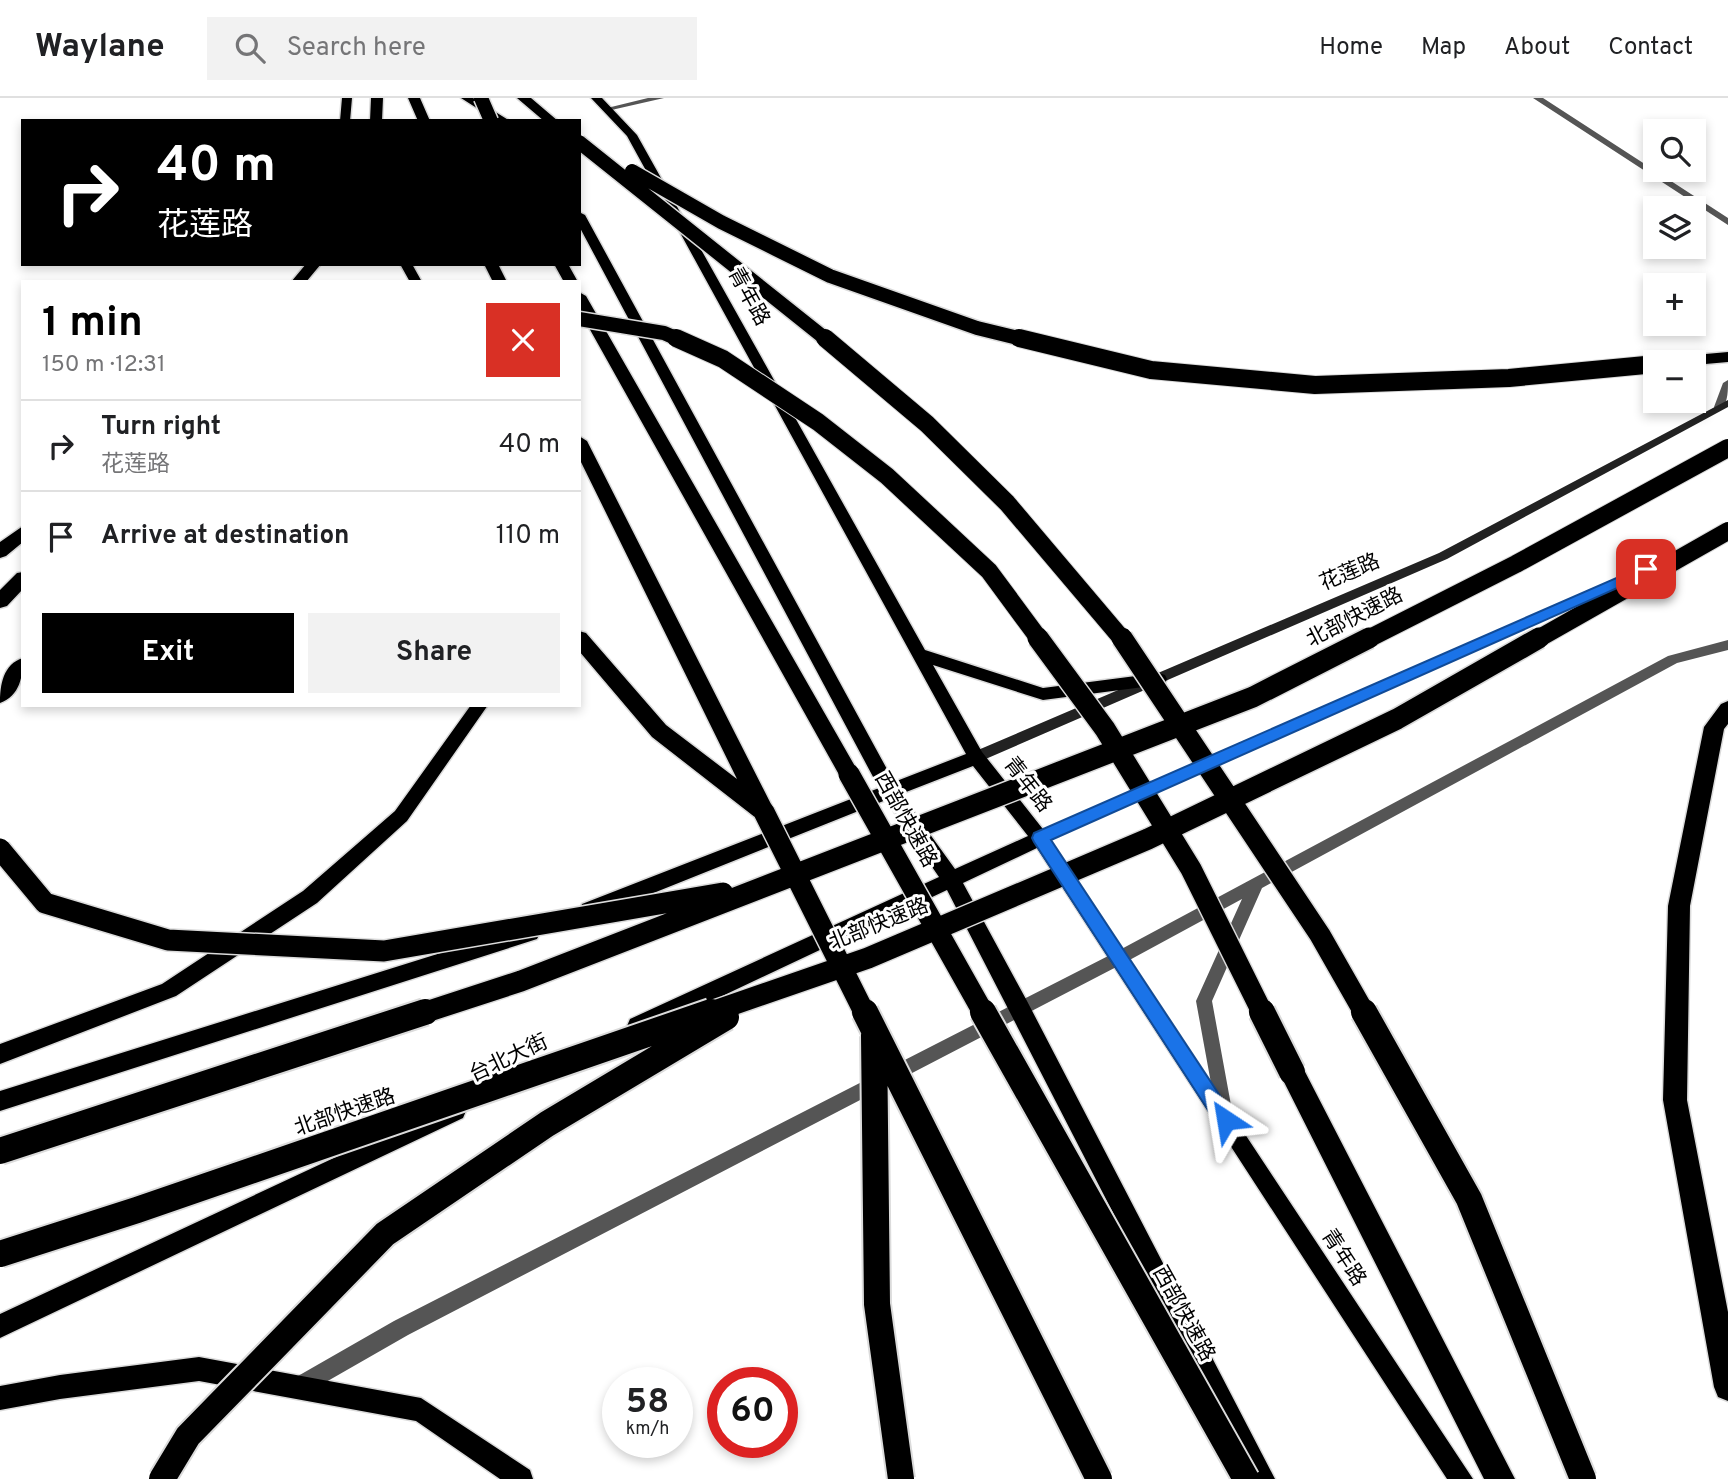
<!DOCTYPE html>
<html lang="en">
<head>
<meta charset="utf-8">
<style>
  :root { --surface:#fff; --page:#f2f2f2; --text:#202124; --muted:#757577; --line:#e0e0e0; --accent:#000 }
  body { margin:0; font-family:Overpass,"Noto Sans SC",sans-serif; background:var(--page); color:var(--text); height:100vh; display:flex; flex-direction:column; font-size:26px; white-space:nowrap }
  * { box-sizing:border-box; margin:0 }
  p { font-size:23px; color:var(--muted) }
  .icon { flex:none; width:38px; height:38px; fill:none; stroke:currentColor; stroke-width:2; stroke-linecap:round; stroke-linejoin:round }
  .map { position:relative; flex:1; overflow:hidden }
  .drawer { position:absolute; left:21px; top:182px; width:560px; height:427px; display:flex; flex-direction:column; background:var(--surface); border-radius:0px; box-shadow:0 4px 10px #0003 }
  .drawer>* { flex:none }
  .guide { position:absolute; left:21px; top:21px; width:560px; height:147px; border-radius:0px; box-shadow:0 4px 10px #0003; background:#000; color:#fff; overflow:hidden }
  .tools { position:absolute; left:1643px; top:21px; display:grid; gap:14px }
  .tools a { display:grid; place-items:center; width:63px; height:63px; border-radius:0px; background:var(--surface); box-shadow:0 4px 10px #0003; font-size:35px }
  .speed { position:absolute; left:602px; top:1269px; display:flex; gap:14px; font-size:35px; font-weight:700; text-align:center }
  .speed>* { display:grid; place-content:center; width:91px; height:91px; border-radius:50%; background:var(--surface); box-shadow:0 4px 10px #0003; line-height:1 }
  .speed small { font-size:18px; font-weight:400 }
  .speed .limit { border:10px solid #d22; background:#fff; color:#111 }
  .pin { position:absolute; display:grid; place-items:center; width:60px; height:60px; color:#fff; margin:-30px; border-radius:14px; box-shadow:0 4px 10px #0006 }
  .me { position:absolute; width:77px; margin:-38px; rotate:327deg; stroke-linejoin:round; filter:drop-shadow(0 0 5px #0008) }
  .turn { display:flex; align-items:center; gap:24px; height:147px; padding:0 21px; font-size:32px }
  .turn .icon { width:91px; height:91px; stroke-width:2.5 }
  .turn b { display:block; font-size:49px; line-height:60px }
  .round { display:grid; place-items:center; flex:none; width:74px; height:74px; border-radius:0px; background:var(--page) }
  .head { display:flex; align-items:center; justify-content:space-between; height:119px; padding:0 21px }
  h1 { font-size:42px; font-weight:700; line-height:52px; color:var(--accent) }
  .primary-button { display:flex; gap:14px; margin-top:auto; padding:14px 21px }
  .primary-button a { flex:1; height:80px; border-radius:0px; background:var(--accent); color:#fff; font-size:28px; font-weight:700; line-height:80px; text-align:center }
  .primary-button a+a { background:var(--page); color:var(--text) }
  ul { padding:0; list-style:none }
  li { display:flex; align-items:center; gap:21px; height:91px; padding:0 21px; border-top:2px solid var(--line) }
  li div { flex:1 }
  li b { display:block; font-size:26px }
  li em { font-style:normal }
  header { display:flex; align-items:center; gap:42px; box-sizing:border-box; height:98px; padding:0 35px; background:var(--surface); border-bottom:2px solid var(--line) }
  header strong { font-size:33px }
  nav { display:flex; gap:38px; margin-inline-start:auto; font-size:24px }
  .search { width:490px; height:63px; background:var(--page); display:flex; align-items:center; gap:18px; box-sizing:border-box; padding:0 24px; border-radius:0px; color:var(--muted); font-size:26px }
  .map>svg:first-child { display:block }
</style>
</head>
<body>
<header>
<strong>Waylane</strong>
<div class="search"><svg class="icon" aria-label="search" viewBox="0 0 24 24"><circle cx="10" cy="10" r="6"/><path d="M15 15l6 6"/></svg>Search here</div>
<nav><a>Home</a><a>Map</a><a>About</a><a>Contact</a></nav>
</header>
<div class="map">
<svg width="1728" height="1381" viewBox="0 0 1728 1381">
  <rect width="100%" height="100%" fill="#fff"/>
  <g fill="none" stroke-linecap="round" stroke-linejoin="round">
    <defs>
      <path id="primary" d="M342,0H352L350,23H340Z
        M461,0H473L510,23H497Z
        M591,0H602L637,37L925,552L1043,590L1159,575L1165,577L1167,581L1165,585L1159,587L1043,602L933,567L982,654L1046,735L1473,1381H1447L1037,750L963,785L1027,903L1275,1381H1250L947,792L644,935L637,937L630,935L627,928L630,921L939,779L886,702L596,818L589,820L582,818L580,812L582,806L879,690L579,128V114L585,117L894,684L966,656L627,38ZM973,668L1028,738L955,771L901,696Z
        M400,166H412L422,184H410Z
        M471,607H488L407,723L317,805L176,898L0,966V946L162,886L303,793L395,713Z
        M530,827L537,829L540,835L537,841L0,1013V993Z
        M456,1003L463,1006L466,1013L463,1020L0,1240V1216Z
        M199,1259L421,1300L530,1372L533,1381H500L416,1323L199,1283L60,1301L0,1312V1288L60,1277Z"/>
      <path id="highway" d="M371,0H383L382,23H370Z
        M408,0H420L430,23H418Z
        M517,0H531L558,23H544Z
        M306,166H321L306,184H291Z
        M484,166H498L507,184H493Z
        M554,166H568L578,184H564Z
        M579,194L586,198L856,670L859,676L856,682L849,684L842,682L579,212Z
        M1728,254V264L1694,267V264H1664L1672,259Z
        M579,338L587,343L775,714L772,720L764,723L756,720L652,639L579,553V533L586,535L666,627L737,681L579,360Z
        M23,428V444L6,458L0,460V444Z
        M23,474V491L7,508L0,510V492L17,475Z
        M23,560C23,578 20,598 0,605C0,587 3,566 23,560Z
        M1728,603V626L1724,631L1690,808L1687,1002L1728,1214V1303L1718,1299L1714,1289L1663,1002L1668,808L1704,629L1721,606Z
        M1292,962L1301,966L1515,1381H1484L1283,982L1280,974L1283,966Z"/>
    </defs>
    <use href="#primary" stroke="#dbdbdb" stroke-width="3"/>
    <use href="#highway" stroke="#dbdbdb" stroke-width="3"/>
    <path fill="#555" fill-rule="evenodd" d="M648,0H664L607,13L603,11Z
      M1533,0H1543L1728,120V127Z
      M1728,282C1728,293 1728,301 1723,311H1715L1714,309L1723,285Z
      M1728,542V552L1677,565L1262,790L1212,903L1233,1018L1231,1024L1225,1026L1219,1024L1217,1018L1196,903L1242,801L1124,865L408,1237L305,1296L298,1299L291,1296L288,1289L291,1282L394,1223L1114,855L1668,558Z"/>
    <path fill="#222" fill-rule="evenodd" d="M1728,302V309L1447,461L981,663H971L969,659L971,655L1439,455Z
      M1647,467L1651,468L1653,471L1651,474L1045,744L1040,746L1035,744L1033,740L1035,736Z"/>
    <use href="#primary" fill="#000" fill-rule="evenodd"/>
    <use href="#highway" fill="#000" fill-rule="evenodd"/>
    <defs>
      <path id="highway-bridge-far3" d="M481,0L491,23
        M579,44L827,242
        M632,73L721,124L830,178L977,230L1026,242
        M579,221L664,235L680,242"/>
      <path id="highway-bridge-far2" d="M676,240L723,261L818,324L887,378L989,473L1040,542
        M825,240L927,326L1007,405L1123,542
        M1019,240L1151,272L1315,287L1509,280L1656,266
        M1366,542L1516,466L1728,350
        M1536,542L1728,433"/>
      <path id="highway-bridge-far1" d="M1038,540L1105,631L1191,771L1263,916
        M1122,540L1320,837L1365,916
        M849,676L984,916
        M764,714L865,916
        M0,751L45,805L168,842L384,853L723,795
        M420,916L521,883L1253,599L1369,540
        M706,916L868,860L1148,741L1397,621L1539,540"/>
      <path id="highway-bridge" d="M865,914L1099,1381
        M983,914L1246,1381
        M1262,914L1292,974
        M1364,914L1469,1101L1583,1381
        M874,938L877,1206L901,1381
        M0,1053L425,914
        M0,1156L137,1112L711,914
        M162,1381L188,1338L385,1136L547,1026L726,919"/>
    </defs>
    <use href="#highway-bridge-far3" stroke="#dbdbdb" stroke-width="17" stroke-linecap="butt"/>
    <use href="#highway-bridge-far2" stroke="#dbdbdb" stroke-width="20" stroke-linecap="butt"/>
    <use href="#highway-bridge-far1" stroke="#dbdbdb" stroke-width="24" stroke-linecap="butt"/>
    <use href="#highway-bridge" stroke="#dbdbdb" stroke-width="30" stroke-linecap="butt"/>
    <use href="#highway-bridge-far3" stroke="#000" stroke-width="14"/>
    <use href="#highway-bridge-far2" stroke="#000" stroke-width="18"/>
    <use href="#highway-bridge-far1" stroke="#000" stroke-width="21"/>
    <use href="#highway-bridge" stroke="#000" stroke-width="26"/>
  </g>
  <path fill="#1a73e8" stroke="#114b97" stroke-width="2" d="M1646,467L1653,471L1651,475L1051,742L1232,1016L1235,1022L1232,1029L1226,1032L1219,1029L1034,744L1032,740L1034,735Z"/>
  <g text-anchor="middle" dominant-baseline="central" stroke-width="6" stroke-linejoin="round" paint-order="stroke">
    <g font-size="21" fill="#000" stroke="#fff">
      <text transform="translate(748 199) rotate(61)">青年路</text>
      <text transform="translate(1350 475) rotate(-23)">花莲路</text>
      <text transform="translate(1355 520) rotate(-27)">北部快速路</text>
      <text transform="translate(1027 687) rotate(52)">青年路</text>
      <text transform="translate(905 722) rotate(61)">西部快速路</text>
      <text transform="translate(879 827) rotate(-22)">北部快速路</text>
      <text transform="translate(509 961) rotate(-25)">台北大街</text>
      <text transform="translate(345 1015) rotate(-19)">北部快速路</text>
      <text transform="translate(1343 1160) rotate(57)">青年路</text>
      <text transform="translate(1183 1216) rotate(61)">西部快速路</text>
    </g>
  </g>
</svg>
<div class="tools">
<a><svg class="icon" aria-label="search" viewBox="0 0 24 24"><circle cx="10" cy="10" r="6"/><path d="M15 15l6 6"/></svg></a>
<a><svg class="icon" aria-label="layers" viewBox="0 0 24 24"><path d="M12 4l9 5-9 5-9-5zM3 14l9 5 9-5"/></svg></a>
<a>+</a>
<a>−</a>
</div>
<div class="speed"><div>58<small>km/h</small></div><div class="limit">60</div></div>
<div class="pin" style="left:1646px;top:471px;background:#d93025"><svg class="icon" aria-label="arrive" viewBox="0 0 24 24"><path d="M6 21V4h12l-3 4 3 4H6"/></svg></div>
<svg class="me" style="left:1226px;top:1022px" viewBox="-20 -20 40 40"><path d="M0-17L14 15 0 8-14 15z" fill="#1a73e8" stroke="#fff" stroke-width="4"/></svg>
<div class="guide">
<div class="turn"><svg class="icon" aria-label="right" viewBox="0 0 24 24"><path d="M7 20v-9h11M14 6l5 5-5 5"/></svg><div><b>40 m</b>花莲路</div></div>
</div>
<section class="drawer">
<div class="head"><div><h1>1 min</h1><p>150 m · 12:31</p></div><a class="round" style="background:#d93025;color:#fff"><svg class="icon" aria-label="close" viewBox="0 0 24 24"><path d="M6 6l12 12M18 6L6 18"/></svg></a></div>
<ul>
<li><svg class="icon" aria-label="right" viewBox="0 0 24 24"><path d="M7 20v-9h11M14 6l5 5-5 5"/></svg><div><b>Turn right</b><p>花莲路</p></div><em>40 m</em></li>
<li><svg class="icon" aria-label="arrive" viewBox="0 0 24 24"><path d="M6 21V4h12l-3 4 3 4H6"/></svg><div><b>Arrive at destination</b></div><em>110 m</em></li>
</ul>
<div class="primary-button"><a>Exit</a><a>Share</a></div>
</section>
</div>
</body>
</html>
